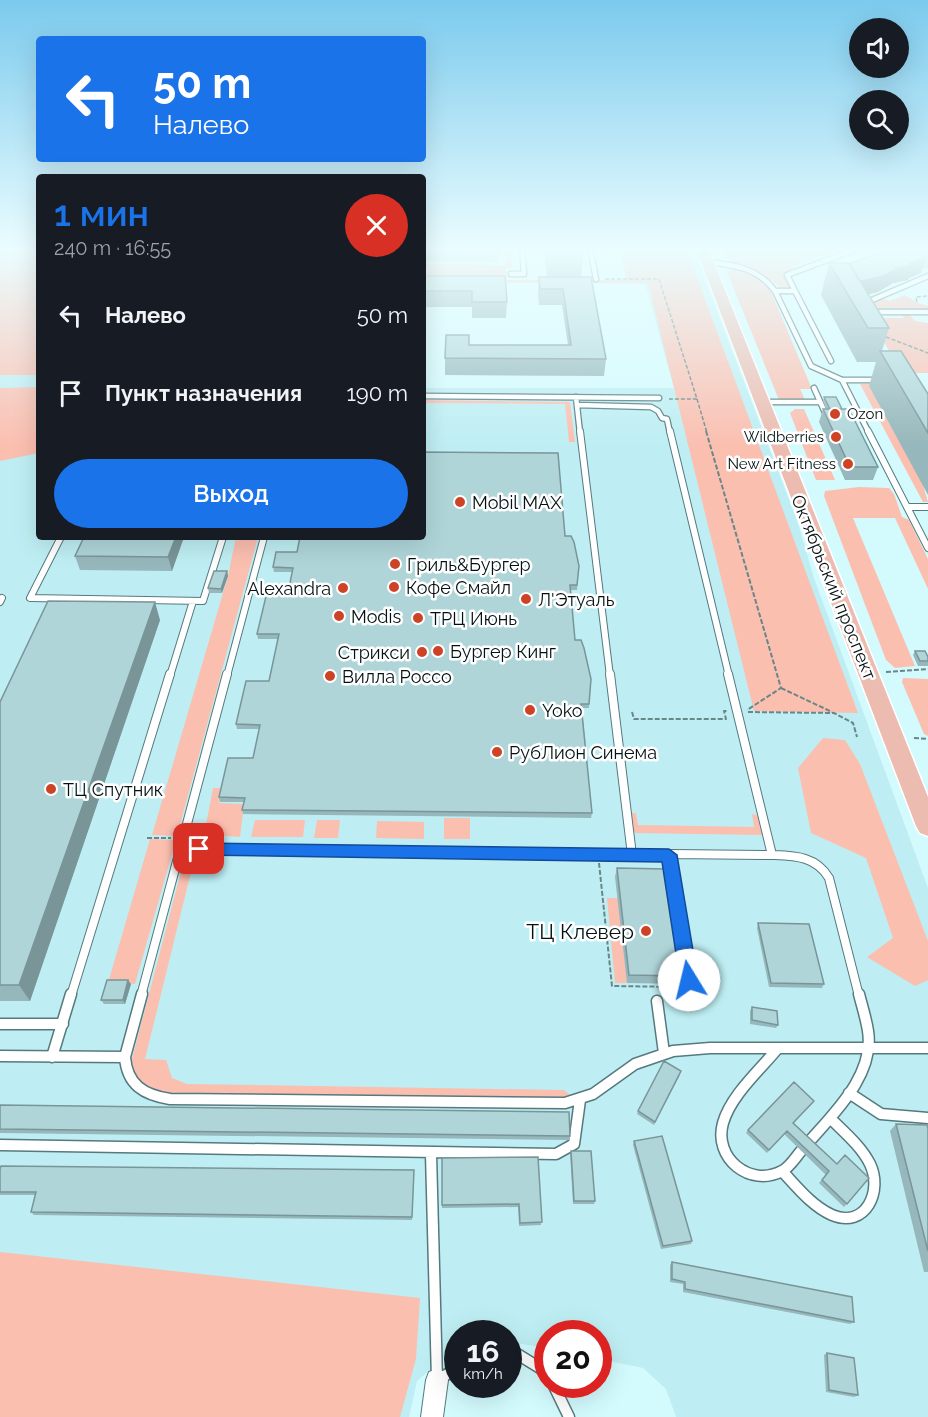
<!DOCTYPE html>
<html lang="ru">
<head>
<meta charset="utf-8">
<style>
  :root { --surface:#171b24; --page:#20242c; --text:#f1f3f6; --muted:#9ea1a6; --accent:#1a73e8 }
  body { margin:0; font-family:Raleway,sans-serif; background:var(--page); color:var(--text); height:100vh; display:flex; flex-direction:column; font-size:22px; white-space:nowrap }
  * { box-sizing:border-box; margin:0 }
  p { font-size:20px; color:var(--muted) }
  .icon { flex:none; width:33px; height:33px; fill:none; stroke:currentColor; stroke-width:2; stroke-linecap:round; stroke-linejoin:round }
  .map { position:relative; flex:1; overflow:hidden }
  .side { position:absolute; left:36px; top:174px; width:390px; height:366px; display:flex; flex-direction:column; background:var(--surface); border-radius:6px; box-shadow:0 6px 24px #0002 }
  .side>* { flex:none }
  .hud { position:absolute; left:36px; top:36px; width:390px; height:126px; border-radius:6px; box-shadow:0 6px 24px #0002; background:#1a73e8; color:#fff; overflow:hidden }
  .fabs { position:absolute; left:849px; top:18px; display:grid; gap:12px }
  .fabs a { display:grid; place-items:center; width:60px; height:60px; border-radius:50%; background:var(--surface); box-shadow:0 6px 24px #0002; font-size:30px }
  .speed { position:absolute; left:444px; top:1320px; display:flex; gap:12px; font-size:30px; font-weight:700; text-align:center }
  .speed>* { display:grid; place-content:center; width:78px; height:78px; border-radius:50%; background:var(--surface); box-shadow:0 6px 24px #0002; line-height:1 }
  .speed small { font-size:15px; font-weight:400 }
  .speed .limit { border:9px solid #d22; background:#fff; color:#111 }
  .pin { position:absolute; display:grid; place-items:center; width:51px; height:51px; color:#fff; margin:-26px; border-radius:12px; box-shadow:0 3px 9px #0006 }
  .me { position:absolute; width:66px; margin:-33px; rotate:351deg; stroke-linejoin:round; filter:drop-shadow(0 0 4px #0008) }
  .turn { display:flex; align-items:center; gap:21px; height:126px; padding:0 18px; font-size:27px }
  .turn .icon { width:78px; height:78px; stroke-width:2.5 }
  .turn b { display:block; font-size:42px; line-height:51px }
  .round { display:grid; place-items:center; flex:none; width:63px; height:63px; border-radius:32px; background:var(--page) }
  .headline { display:flex; align-items:center; justify-content:space-between; height:102px; padding:0 18px }
  h1 { font-size:36px; font-weight:600; line-height:45px; color:var(--accent) }
  .primary-button { display:flex; gap:12px; margin-top:auto; padding:12px 18px }
  .primary-button a { flex:1; height:69px; border-radius:36px; background:var(--accent); color:#fff; font-size:24px; font-weight:600; line-height:69px; text-align:center }
  ul { padding:0; list-style:none }
  li { display:flex; align-items:center; gap:18px; height:78px; padding:0 18px }
  li div { flex:1 }
  li b { display:block; font-size:22px }
  li em { font-style:normal }
  .map>svg:first-child { display:block }
</style>
</head>
<body>
<div class="map">
<svg width="928" height="1417" viewBox="0 0 928 1417">
  <rect width="100%" height="100%" fill="#d3fbfe"/>
  <path fill="#beeef3" d="M0,248H39V537H423V388H674L645,284L423,281H662L651,248H693L798,523L814,578L928,888V1417H676L666,1389L643,1368L599,1359L598,1334H548L547,1348L509,1342L508,1334H458L457,1347L417,1381L409,1417H0Z"/>
  <path fill="#fbbfb0" d="M0,248H29V254L39,257V375H0Z
    M505,248H511L512,268H506L507,280H627L620,248H686L858,713L754,711L648,283L423,282V268H427V264L505,265Z
    M854,248L840,249L791,266L796,269L788,273L791,288L782,289L762,273L730,263L722,249Z
    M736,268L758,275L769,287L812,389H800L805,400H779L727,272Z
    M905,295L918,303L928,306V311L875,310L870,303L880,298L890,301Z
    M867,313L883,318H904L902,314H909L915,321L928,323V373H915L898,366Z
    M860,384H893L928,502H923Z
    M39,387V453L0,461V388Z
    M423,400L570,402L575,442H569L565,404L423,403Z
    M795,409H804L835,480H816L790,413Z
    M859,487L889,488L894,494L902,517L909,520L928,559V589L895,518H853L915,666L895,668L886,660L824,496L825,491Z
    M236,537H258L177,836L152,835L228,576Z
    M903,678L928,679V736L924,734L902,682Z
    M823,738L845,740L860,764L928,941V980L915,986L867,957L893,938L866,858L811,833L798,768Z
    M213,788H223L219,803L244,804L240,837L215,835L205,830Z
    M632,813H636L638,825L754,827L752,814L759,816L764,833L761,835L636,833C630,830 629,818 632,813Z
    M444,818H470V839H444Z
    M255,820H305L303,837H251Z
    M317,820H340L338,838H314Z
    M377,821L424,822V839L376,838Z
    M150,839L176,840L135,984L108,983Z
    M183,864H193L145,1059L166,1060L172,1078L187,1084L564,1090L574,1098L159,1094L138,1083L132,1068V1059Z
    M607,898H618L627,983H615Z
    M0,1252L420,1298L416,1359L400,1417H0Z"/>
  <g fill="none" stroke-linecap="round" stroke-linejoin="round">
    <defs>
      <path id="service-far3" d="M590,248L596,279
        M859,248L787,275L795,291H775L811,366L842,380H878
        M708,262C735,265 758,268 775,291
        M511,274H524L522,248
        M795,291L831,361
        M865,303L928,276
        M871,312H928
        M842,380L869,433
        M814,388L827,417
        M423,396L659,398
        M576,397L580,433
        M763,402H820
        M577,405L651,407L658,411L662,418L667,419L670,433"/>
      <path id="service-far2" d="M580,431L610,676
        M670,431L729,676
        M868,431L928,548
        M907,507H928
        M61,537L30,598L203,601L223,537
        M0,602L2,598
        M170,676L193,601
        M227,676L264,537"/>
      <path id="service-far1" d="M610,674L632,855
        M728,674L772,855
        M180,849L772,855C795,856 816,856 829,878L859,996
        M669,855L689,980
        M71,996L170,674
        M141,996L227,674"/>
      <path id="service" d="M142,994L125,1057C127,1085 144,1095 170,1099L565,1103L593,1094L635,1064L673,1051L710,1048H928
        M657,1001L664,1053
        M0,1024H63
        M778,1048C760,1070 731,1095 723,1123C713,1158 750,1188 782,1171C790,1167 795,1158 801,1151
        M0,1056L125,1057
        M52,1057L71,994
        M849,1093L881,1114L928,1118
        M808,1143C834,1113 875,1075 868,1031C866,1018 862,1006 859,994
        M0,1145L556,1154L574,1144L580,1100
        M431,1154L437,1380L458,1368
        M783,1172C797,1187 812,1206 832,1215C866,1229 883,1191 870,1164C861,1146 844,1132 830,1118
        M508,1352H514L548,1373
        M553,1384L569,1417"/>
      <path id="minor" d="M437,1369L445,1372L448,1380L443,1417H421L426,1380L429,1372Z"/>
      <path id="primary" d="M696,248H708L928,797V836L920,833L916,826Z"/>
    </defs>
    <use href="#service-far3" stroke="#55797d" stroke-width="7"/>
    <use href="#service-far2" stroke="#55797d" stroke-width="8"/>
    <use href="#service-far1" stroke="#55797d" stroke-width="10"/>
    <use href="#service" stroke="#55797d" stroke-width="13"/>
    <use href="#minor" stroke="#55797d" stroke-width="2"/>
    <use href="#primary" stroke="#fff" stroke-width="3"/>
    <path stroke="#6b8688" stroke-width="1.5" stroke-dasharray="4 2" stroke-linecap="butt" d="M605,279H659L697,399H669
      M917,302L916,297L928,296
      M886,337L928,353
      M697,399L707,433"/>
    <path stroke="#6b8688" stroke-width="2" stroke-dasharray="5 2" stroke-linecap="butt" d="M706,431L781,688L747,710
      M886,672L928,669
      M781,688L832,712
      M632,712L634,719H726L724,711H727
      M748,712L834,713L853,723L857,737
      M914,738L928,739
      M147,838H171
      M599,863L612,986L681,987
      M683,996L690,990"/>
    <path stroke="#6b8688" stroke-width="3" stroke-dasharray="9 4.5" stroke-linecap="butt" d="M668,999L687,994"/>
    <use href="#service-far3" stroke="#fff" stroke-width="4.5"/>
    <use href="#service-far2" stroke="#fff" stroke-width="6"/>
    <use href="#service-far1" stroke="#fff" stroke-width="8"/>
    <use href="#service" stroke="#fff" stroke-width="10"/>
    <use href="#minor" fill="#fff" fill-rule="evenodd"/>
    <use href="#primary" fill="#ecbcb0" fill-rule="evenodd"/>
  </g>
  <path fill="#96b7bb" d="M423,248H498V262L427,261V268H423Z
    M544,248H584L581,277L606,359L604,376L445,375V358L469,345H568L562,305H539L538,293L539,277H547Z
    M893,248H923L921,255L922,256L925,248H928V269L923,268L921,273L909,278L908,280L893,283L878,292L868,294L889,328L882,351L928,394V495L869,386L876,362H857L821,295L829,263L849,264Z
    M423,276L507,302L506,318H472V307H423Z
    M824,397L842,409L878,467L873,480H845L819,422L823,409H826L823,401Z
    M565,536L579,566L577,590H570L575,640L589,704V708H582L592,813L591,818L243,814L242,810L244,802H220L219,797L253,758L259,729H237L236,724L269,681L278,639H258L257,634L288,593L292,572H274L273,567L297,552Z
    M84,537H184L172,571L80,570L75,556Z
    M227,571L228,576L222,593H209L208,588Z
    M160,620L30,1001H0V702Z
    M915,651L928,657V666H918L913,655Z
    M617,868L688,968L685,977H683L680,984L627,983L615,877Z
    M758,923L824,984L822,988L769,987L757,928Z
    M131,984L125,1004H104L101,1000Z
    M752,1007L778,1025L776,1028L750,1024V1011Z
    M680,1075L654,1125L637,1114L638,1111Z
    M814,1101L794,1123L837,1164L869,1178L844,1207L819,1183L826,1175L784,1134L767,1153L746,1133L748,1130Z
    M0,1105L570,1136V1140L0,1133Z
    M896,1124L928,1128V1272H924L890,1131Z
    M634,1141L692,1241L691,1244L661,1249L633,1145Z
    M571,1151L595,1201L594,1204H573L570,1154Z
    M538,1157L541,1225L519,1226L518,1207L442,1208V1158Z
    M0,1169L414,1173L412,1220L34,1215L31,1212L35,1195H0Z
    M672,1262L854,1322L850,1324L683,1292V1284L670,1282V1265Z
    M827,1353L858,1395L854,1397L826,1392L824,1355Z"/>
  <path fill="#7a9598" d="M921,248H923L919,260L926,257L921,273L909,278L908,280L893,283L878,292L857,297L862,281Z
    M176,537H184L172,571L168,557Z
    M227,571L228,576L222,593L221,589Z
    M155,602L160,620L30,1001L19,985Z
    M128,980L131,984L125,1004L123,1000Z"/>
  <path fill="#afd5d9" stroke="#7a9598" stroke-width="1.5" d="M423,248H498V254L423,253Z
    M893,248H921L914,252L926,257L910,263L913,265L898,268L883,276L862,281L859,280L849,264Z
    M423,260H427L426,264H423Z
    M829,263H849L889,328H868Z
    M423,276H505L507,302H472V291H423Z
    M539,277H591L606,359L445,358L446,335H469V345H571L563,289H540Z
    M880,351H901L928,394V433Z
    M824,397H836L842,409H830Z
    M823,409H849L878,467H850Z
    M423,452L558,453L565,536H571L574,542L579,566L577,585H570L575,640H581L584,648L591,679L589,704H581L592,813L242,810L245,798L219,797L228,758H253L260,725L236,724L246,681H269L279,634H257L267,592L288,593L293,568L273,567L276,552H297L300,537H423Z
    M84,537H176L168,557L75,556Z
    M214,571H227L221,589L208,588Z
    M48,601L155,602L19,985H0V702Z
    M915,651H925L928,657V661H920Z
    M617,868L666,869L679,956L686,955L688,968H682L683,976L629,975Z
    M758,923L809,924L824,984L771,983Z
    M107,980H128L123,1000H101Z
    M752,1007L777,1011L778,1025L752,1020Z
    M664,1061L681,1071L655,1122L638,1111Z
    M794,1082L814,1101L793,1123L837,1164L845,1155L869,1178L847,1204L822,1180L829,1171L787,1131L769,1150L748,1130Z
    M0,1105L569,1112L570,1136L0,1129Z
    M896,1124L927,1125L928,1128V1251Z
    M662,1136L692,1241L663,1246L634,1141Z
    M571,1151H591L595,1201H574Z
    M538,1157L542,1222L520,1223L519,1204L442,1205V1158Z
    M1,1166L414,1170L412,1217L31,1212L36,1192H0V1169Z
    M672,1262L852,1297L854,1322L685,1289V1282L672,1279Z
    M827,1353L854,1358L858,1395L829,1390Z"/>
  <linearGradient id="sky" x2="0" y2="1"><stop stop-color="#7bcaed"/><stop offset="0.56" stop-color="#ebfdff"/><stop offset="1" stop-color="#ebfdff" stop-opacity="0"/></linearGradient>
  <rect width="928" height="446" fill="url(#sky)"/>
  <path fill="#1a73e8" stroke="#114b97" stroke-width="1.5" d="M199,843L669,849L677,855L698,980L695,985L689,988L683,985L680,980L662,862L199,855L192,849Z"/>
  <g fill="#ce4326" stroke="#fff" stroke-width="2">
    <circle cx="835" cy="414" r="6"/>
    <circle cx="836" cy="437" r="6"/>
    <circle cx="848" cy="464" r="6"/>
    <circle cx="460" cy="502" r="6"/>
    <circle cx="395" cy="564" r="6"/>
    <circle cx="394" cy="587" r="6"/>
    <circle cx="343" cy="588" r="6"/>
    <circle cx="526" cy="599" r="6"/>
    <circle cx="339" cy="616" r="6"/>
    <circle cx="418" cy="618" r="6"/>
    <circle cx="438" cy="651" r="6"/>
    <circle cx="422" cy="652" r="6"/>
    <circle cx="330" cy="676" r="6"/>
    <circle cx="530" cy="710" r="6"/>
    <circle cx="497" cy="752" r="6"/>
    <circle cx="51" cy="789" r="6"/>
    <circle cx="646" cy="931" r="6"/>
  </g>
  <g text-anchor="middle" dominant-baseline="central" stroke-width="5" stroke-linejoin="round" paint-order="stroke">
    <g font-size="15" fill="#041112" stroke="#fff" text-anchor="end">
      <text x="847" y="414" text-anchor="start">Ozon</text>
      <text x="824" y="437">Wildberries</text>
      <text x="836" y="464">New Art Fitness</text>
    </g>
    <g font-size="18" fill="#041112" stroke="#fff" text-anchor="start">
      <text x="472" y="502">Mobil MAX</text>
      <text x="407" y="564">Гриль&amp;Бургер</text>
      <text x="406" y="587">Кофе Смайл</text>
      <text x="331" y="588" text-anchor="end">Alexandra</text>
      <text x="538" y="599">Л'Этуаль</text>
      <text x="351" y="616">Modis</text>
      <text x="430" y="618">ТРЦ Июнь</text>
      <text x="450" y="651">Бургер Кинг</text>
      <text x="410" y="652" text-anchor="end">Стрикси</text>
      <text x="342" y="676">Вилла Россо</text>
      <text x="542" y="710">Yoko</text>
      <text x="509" y="752">РубЛион Синема</text>
      <text x="63" y="789">ТЦ Спутник</text>
    </g>
    <g font-size="18" fill="#041112" stroke="#fff">
      <text transform="translate(834 587) rotate(68)">Октябрьский проспект</text>
    </g>
    <g font-size="21" fill="#041112" stroke="#fff" text-anchor="end">
      <text x="634" y="931">ТЦ Клевер</text>
    </g>
  </g>
</svg>
<div class="fabs">
<a><svg class="icon" aria-label="sound" viewBox="0 0 24 24"><path d="M4 9h4l5-4v14l-5-4H4zM17 9q2 3 0 6"/></svg></a>
<a><svg class="icon" aria-label="search" viewBox="0 0 24 24"><circle cx="10" cy="10" r="6"/><path d="M15 15l6 6"/></svg></a>
</div>
<div class="speed"><div>16<small>km/h</small></div><div class="limit">20</div></div>
<div class="pin" style="left:199px;top:849px;background:#d93025"><svg class="icon" aria-label="arrive" viewBox="0 0 24 24"><path d="M6 21V4h12l-3 4 3 4H6"/></svg></div>
<svg class="me" style="left:689px;top:980px" viewBox="-20 -20 40 40"><circle r="19" fill="#fff"/><path d="M0-13L10 11 0 6-10 11z" fill="#1a73e8"/></svg>
<div class="hud">
<div class="turn"><svg class="icon" aria-label="left" viewBox="0 0 24 24"><path d="M17 20v-9H6M10 6l-5 5 5 5"/></svg><div><b>50 m</b>Налево</div></div>
</div>
<section class="side">
<div class="headline"><div><h1>1 мин</h1><p>240 m · 16:55</p></div><a class="round" style="background:#d93025;color:#fff"><svg class="icon" aria-label="close" viewBox="0 0 24 24"><path d="M6 6l12 12M18 6L6 18"/></svg></a></div>
<ul>
<li><svg class="icon" aria-label="left" viewBox="0 0 24 24"><path d="M17 20v-9H6M10 6l-5 5 5 5"/></svg><div><b>Налево</b></div><em>50 m</em></li>
<li><svg class="icon" aria-label="arrive" viewBox="0 0 24 24"><path d="M6 21V4h12l-3 4 3 4H6"/></svg><div><b>Пункт назначения</b></div><em>190 m</em></li>
</ul>
<div class="primary-button"><a>Выход</a></div>
</section>
</div>
</body>
</html>
